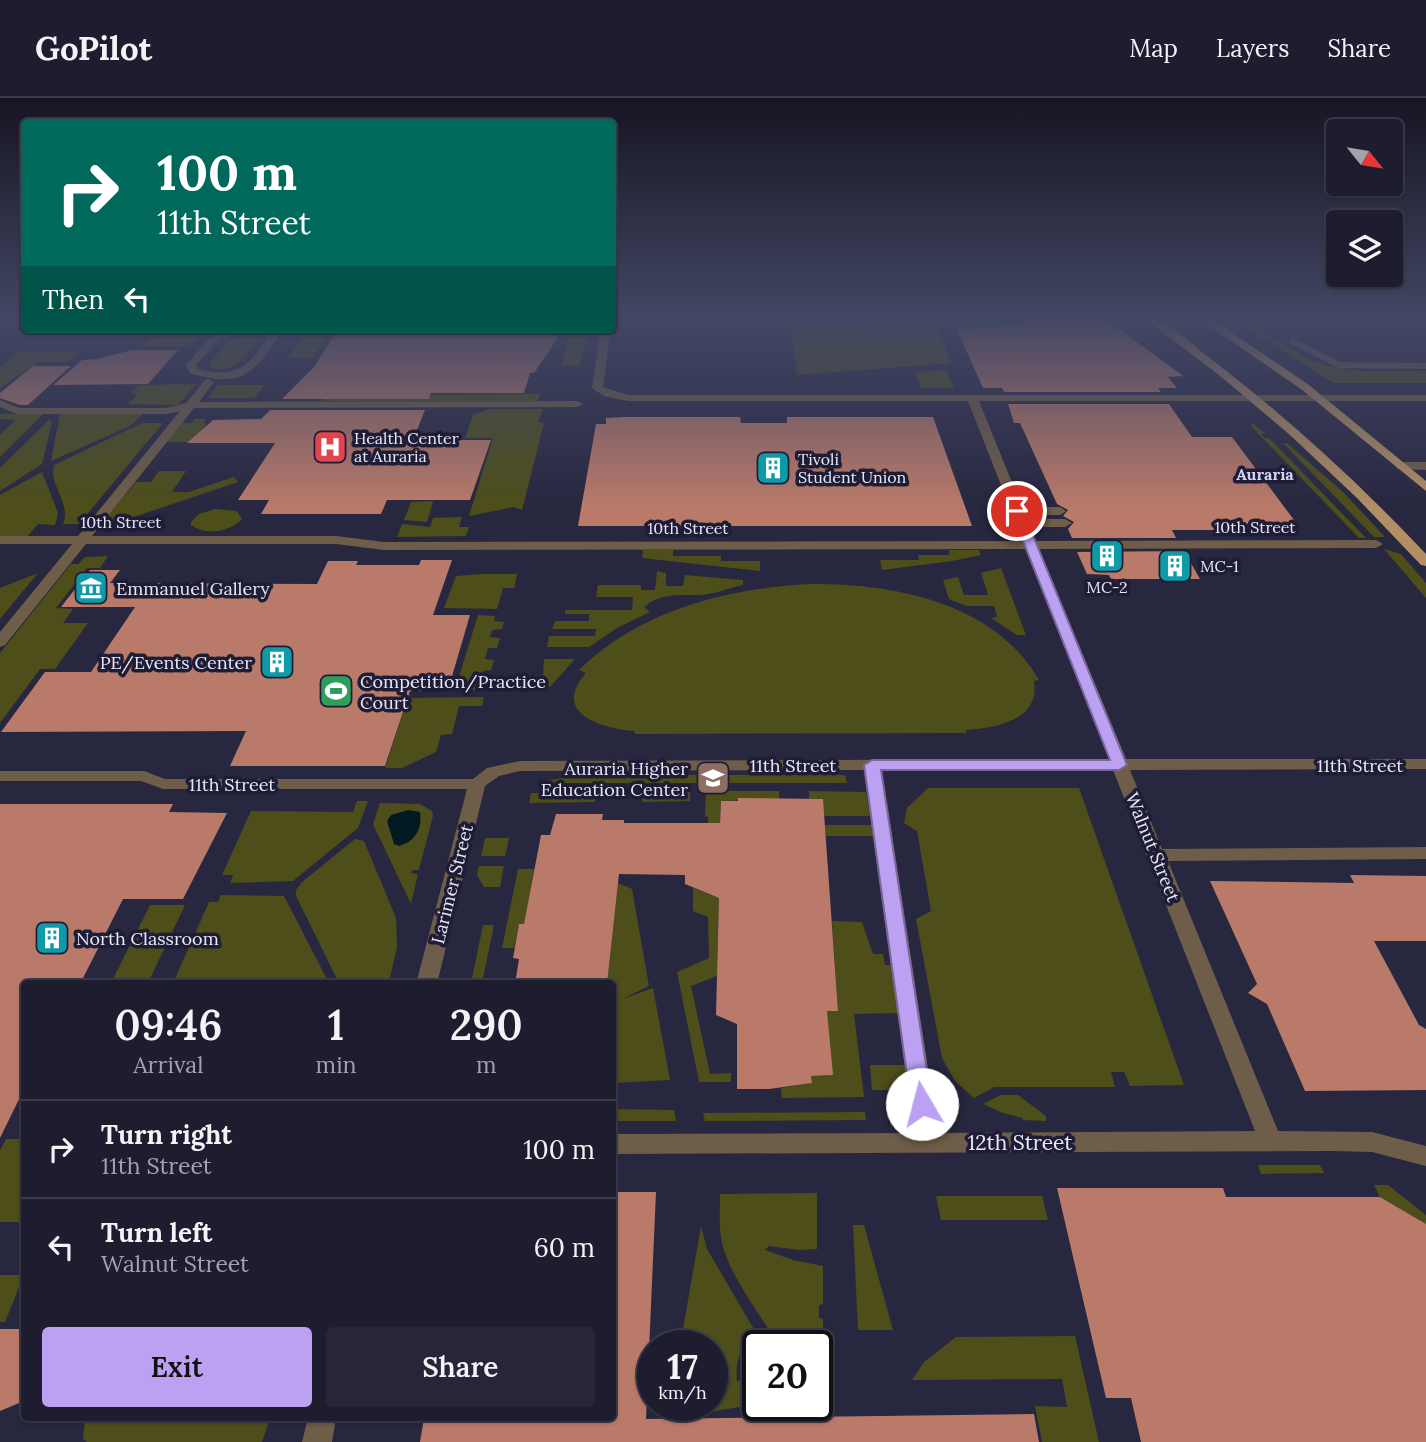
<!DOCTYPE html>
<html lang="en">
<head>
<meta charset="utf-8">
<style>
  :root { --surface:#1e1d30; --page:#262638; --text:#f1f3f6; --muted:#a1a2ab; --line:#3c3b4c; --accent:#bca0f2 }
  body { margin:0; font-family:Lora,serif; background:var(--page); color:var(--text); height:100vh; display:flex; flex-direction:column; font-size:26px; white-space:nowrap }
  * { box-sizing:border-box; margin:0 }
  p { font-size:23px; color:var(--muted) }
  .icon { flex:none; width:38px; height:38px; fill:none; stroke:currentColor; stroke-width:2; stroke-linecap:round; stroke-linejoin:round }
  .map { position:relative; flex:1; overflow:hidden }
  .side { position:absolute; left:21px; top:882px; width:595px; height:441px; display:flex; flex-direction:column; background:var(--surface); border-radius:7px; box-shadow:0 2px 5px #0004,0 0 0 2px var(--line) }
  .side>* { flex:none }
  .banner { position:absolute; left:21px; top:21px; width:595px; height:214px; border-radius:7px; box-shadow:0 2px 5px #0004,0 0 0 2px var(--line); background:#00695c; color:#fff; overflow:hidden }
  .needle { width:46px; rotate:120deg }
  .fabs { position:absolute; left:1326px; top:21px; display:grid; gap:14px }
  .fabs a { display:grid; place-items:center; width:77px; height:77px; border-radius:7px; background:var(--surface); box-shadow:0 2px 5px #0004,0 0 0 2px var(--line); font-size:35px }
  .speed { position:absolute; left:637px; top:1232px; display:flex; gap:14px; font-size:35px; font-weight:700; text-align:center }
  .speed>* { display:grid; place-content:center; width:91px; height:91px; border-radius:50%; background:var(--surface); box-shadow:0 2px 5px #0004,0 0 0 2px var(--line); line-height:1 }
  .speed small { font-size:18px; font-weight:400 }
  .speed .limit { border:4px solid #111; border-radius:10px; background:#fff; color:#111 }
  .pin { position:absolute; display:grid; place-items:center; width:60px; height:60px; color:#fff; margin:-30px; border:4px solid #fff; border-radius:50%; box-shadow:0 2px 7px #0007 }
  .me { position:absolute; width:77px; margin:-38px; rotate:352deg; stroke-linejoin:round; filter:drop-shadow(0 0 5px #0008) }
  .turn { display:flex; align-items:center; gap:24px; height:147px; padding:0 21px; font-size:32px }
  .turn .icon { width:91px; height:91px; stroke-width:2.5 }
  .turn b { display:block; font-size:49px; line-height:60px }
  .then { display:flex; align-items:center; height:66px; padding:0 21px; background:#0003; gap:14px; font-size:26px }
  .eta { display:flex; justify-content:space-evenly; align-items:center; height:119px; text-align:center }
  .eta b { font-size:42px; font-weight:600; line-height:49px }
  .cta { display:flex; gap:14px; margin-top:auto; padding:14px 21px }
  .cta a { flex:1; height:80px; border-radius:7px; background:var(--accent); color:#111; font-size:28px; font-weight:600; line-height:80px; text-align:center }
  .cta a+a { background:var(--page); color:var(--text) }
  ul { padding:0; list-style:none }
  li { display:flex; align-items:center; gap:21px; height:98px; padding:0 21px; border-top:2px solid var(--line) }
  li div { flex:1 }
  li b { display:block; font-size:26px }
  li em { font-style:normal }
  header { display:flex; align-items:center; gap:42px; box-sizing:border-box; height:98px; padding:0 35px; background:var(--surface); border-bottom:2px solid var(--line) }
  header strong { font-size:33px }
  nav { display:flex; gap:38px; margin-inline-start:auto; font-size:24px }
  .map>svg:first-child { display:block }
</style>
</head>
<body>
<header>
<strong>GoPilot</strong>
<nav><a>Map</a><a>Layers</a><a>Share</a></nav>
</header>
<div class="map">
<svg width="1426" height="1344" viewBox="0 0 1426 1344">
  <rect width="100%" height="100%" fill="#282740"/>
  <path fill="#4d4e19" d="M896,220H934L937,229H874V225H897Z
    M1230,220H1242L1310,262L1327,268L1362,273H1426V285H1334Z
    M791,230H938L951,265L797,277Z
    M172,231H205L189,248H142L151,240L164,239Z
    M571,231H588L580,268H561Z
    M306,235H329L312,260H288Z
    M249,237L257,239L258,242C245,258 231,280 208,268L230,241Z
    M19,253H80L68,264H38C26,274 13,279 0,291V269Z
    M946,272L954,290H921L916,274Z
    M196,286L178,307L128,306L138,296L130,295L139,287Z
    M218,287H264L254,300H208Z
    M540,296L538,303H322L326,297Z
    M489,311H543L538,324L544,325L522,412L514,409L469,418L493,340H465L473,317Z
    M0,316H43L0,359V337L15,322L0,321Z
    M60,316H143L130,328L51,363Z
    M195,321H206L203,325H207L192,344H166L182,325H192Z
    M49,322L52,324L42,366L0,393V370Z
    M142,325H163L79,426H63C72,405 48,387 54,367Z
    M1252,325L1265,335L1261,336L1265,340H1269L1366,440H1359L1251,328Z
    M1283,345H1287L1344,395L1385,439H1374Z
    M159,373H186L172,394H189L234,379L238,384L113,426H101L136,384H151Z
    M42,374L58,415L55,427L38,426L27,439H0V397Z
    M433,403L427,424L404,422L411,404Z
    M215,411L237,413L242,421C230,434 206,438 191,427V424L199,416Z
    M462,419L459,429H469L466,438L397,439L402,426L430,429L433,420Z
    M1384,451L1401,456L1426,485V500Z
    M643,452H673V458H721V463H760V473L642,460Z
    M949,452H979L981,457L952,463L882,472L880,462H919L918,457H949Z
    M108,458L100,470H87L56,510L73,511L63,525H88L55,571H40L0,625V555L71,466H78L85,459Z
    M1001,470L1026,537H1017L991,520L997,519L994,508H967L949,501L943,482L958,479L964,497H988L981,475Z
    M657,473L666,475V488H683L685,477L743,482V487C729,490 712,497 698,497C680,497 660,495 644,509L650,514L617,530L589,549H547L549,538H595L596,531H552L555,523H589V516H565V512H632L633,499H596L598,487H641V492H655Z
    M38,475L0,521V490Z
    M482,476H517L514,490H503L497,511L444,510L456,478Z
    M809,486C893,485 994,504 1039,582L1034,583C1041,622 996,630 966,632V635L635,636L634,633C600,630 551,615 586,575L579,572C641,512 725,491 809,486Z
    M478,517L495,518L494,523L504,524L502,531L492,532L490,539L500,540L497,550H488L485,561L494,562L491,572L483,573L478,588H488L487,592H455Z
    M544,561H575L550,589H546L543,581Z
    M484,599L482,608H459L452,636L441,637L436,654L402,670H385L408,600Z
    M613,677H845L847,685H536L571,678Z
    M928,690H1079L1184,987L1130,988L1124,974H1111L1115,989H994L974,1000L955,983L942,960L916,821L931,813L917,733L904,725L907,710Z
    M706,693H779V701L721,703L720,726H708V719L705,718Z
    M809,693L866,694L870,718H824L809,701Z
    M643,694H690V703L642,704Z
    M531,695H596L595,704L529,705Z
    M357,703H368L358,730L293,783L230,785L233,777H222L251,713L353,714Z
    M380,705L420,706L432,713L433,718L419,772H413L411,775L418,776L411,806L373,726Z
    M824,727H873L874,738H826Z
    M485,740H509L505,758H481Z
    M355,741L364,743L396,820L397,849L389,884L339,885L296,798V792L302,784Z
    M479,768H504L500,789H484L477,777Z
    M518,771H534L525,826H519L514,850H502Z
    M618,785L632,791L649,888L622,901L653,890L670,982L613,985L612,886H607Z
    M693,790L719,800L717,878L691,888L710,976L731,975V984H699L677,874L709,860L708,819L693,813Z
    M221,797L284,798L329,885H173L209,804H218Z
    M150,807H185L148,885H111Z
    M832,823L862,824L873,856H883L885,867H893L900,915L854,916L864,999L782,1000L781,990L811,985V978L832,977L827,913L838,912Z
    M483,827H494L482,885H471Z
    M870,967H909L912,992H872Z
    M1001,997H1018L1046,1018V1023L1023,1022L1022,1020L1003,1015L983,1006Z
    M613,1011L674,1012L676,1023H613Z
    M865,1014L866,1022L705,1023L703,1015Z
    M6,1041H24V1117L21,1124H0V1052Z
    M1258,1067H1320L1324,1075L1261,1076Z
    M1374,1087H1388L1426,1117V1126L1380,1099Z
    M817,1095V1151L799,1152L769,1148L765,1152L793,1162L823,1168V1206L819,1207V1220L823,1221V1264H819L820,1291L817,1289V1248H779C761,1217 727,1175 721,1140C719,1126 720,1110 720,1096Z
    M936,1098H1042L1048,1122H941Z
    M853,1127H864L893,1232H858Z
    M701,1128L707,1151L758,1238C740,1246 735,1265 737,1283L748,1281L758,1274V1306L715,1313L695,1307H712V1248H680Z
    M0,1177H24L5,1224H0Z
    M1075,1238L1099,1344H1042L1035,1308L1067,1309L1062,1281L912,1282L924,1264L956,1239Z
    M101,1320H270L262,1344H87L83,1341L85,1323Z"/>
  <path fill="#011920" d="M408,712L420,714C422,731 416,743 399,748L394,746L387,723L391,717Z"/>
  <path fill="#ba7a6a" d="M1021,220H1104L1183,278L1168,279L1177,290H1158L1161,294H1004L1002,290H983L957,232L1024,226Z
    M338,231H543L542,237L559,238L534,275H530L524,295H431L429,301H282L314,269Z
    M132,252H178L148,286L53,287L82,262L97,261Z
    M33,268H71L28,307H20L0,300V295Z
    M1008,306H1169L1192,339H1232L1297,426H1243L1247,432H1172L1176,440H1072L1068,431L1074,424L1063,418L1068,412L1057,406L1020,325H1014Z
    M270,312H425L413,342H491L470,402H387L381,416H261L269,402H238L275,345H187L213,322L261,321Z
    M740,319L741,325H787V319H933L972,428H578L596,326H606V320L626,319Z
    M1184,453L1200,481H1111L1109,477L1087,476L1077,454Z
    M421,462H452L433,517H470L448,592L410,593L385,668H230L246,633L1,634L45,574H91L135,509H61L90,472H120L110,485L317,486L328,463H358L356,467H419Z
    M738,700L823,701L838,913H827L833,977L811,978L812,985L769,991H737V926L716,917L719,800L685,786V777L619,776L607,886H515L519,861L513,860L519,826H524L541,737H550L556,716H603L602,722H624V725H720L721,703H738Z
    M0,706H173L169,714L227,715L183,801H123L80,886H24V991L0,1040Z
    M1350,777L1426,778V843H1374L1419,927L1426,931V992L1305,993L1267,906L1248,895L1257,886L1210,783L1354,785Z
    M1057,1090H1223L1226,1099H1380L1426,1126V1344H1141L1131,1300H1106Z
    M612,1094H656L646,1321L1034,1316L1039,1344H420L424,1320H612Z
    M0,1231H24V1303L0,1313Z"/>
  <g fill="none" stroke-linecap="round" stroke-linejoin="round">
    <path fill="#6e5d48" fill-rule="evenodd" d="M217,231H266L279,238C255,277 238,290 190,275L186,267ZM245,235L268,239C249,269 235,281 198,271L196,267L219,241Z
      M601,231H611L603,289L628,297H1426V303H979L1022,409H1060L1066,413L1060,417H1025L1027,421H1065L1072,425L1065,429H1030L1036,443L1376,442L1383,446L1376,450L1039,451L1126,661H1426V671L1130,672L1162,751L1426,749V761L1168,763L1278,1033L1372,1034L1426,1048V1068L1372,1054L1332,1053L612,1056V1036L914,1035L864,672L520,673L499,678L485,688L437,886H416L467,691H163L141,683H0V673H144L165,681H473L487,670L520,663L1109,661L1026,451L384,452L336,446H86L5,547L0,549V534L72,446H0V438H78L180,313L166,316H17L0,309V302L19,310H166L186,305L205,282L209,281L214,284L199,304L577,303L583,306L577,309L194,310L92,438H336L384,444L1023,443L968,303H628L604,298L592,290ZM882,672H1113L1255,1033L938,1035Z
      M1293,240L1340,264L1426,265V271L1338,270L1289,245L1288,243Z
      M1401,364H1426V372L1397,371V365Z
      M308,1320H336L332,1344H302Z"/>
    <path fill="#b18e63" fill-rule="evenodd" d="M1144,220C1167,220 1190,245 1207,258C1286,318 1358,384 1426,456V468L1421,467L1357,400L1290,337L1219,277Z
      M1198,220H1210L1309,287L1426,383V393L1301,291Z"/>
  </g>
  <linearGradient id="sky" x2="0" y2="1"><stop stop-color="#161523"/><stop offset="0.54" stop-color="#424764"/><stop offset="1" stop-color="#424764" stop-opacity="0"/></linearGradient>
  <rect width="1426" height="409" fill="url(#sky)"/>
  <path fill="#bca0f2" stroke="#7a689d" stroke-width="2" d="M1013,410L1023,413L1127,667L1119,672H881L932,1006L929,1012L922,1015L914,1012L911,1006L864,667L872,662H1110L1011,413Z"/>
  <defs>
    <symbol id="hospital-square" viewBox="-11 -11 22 22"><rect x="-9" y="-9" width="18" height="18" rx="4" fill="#e0444e" stroke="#1e1d35"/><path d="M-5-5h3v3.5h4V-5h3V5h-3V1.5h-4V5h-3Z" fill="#fff"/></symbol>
    <symbol id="building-square" viewBox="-11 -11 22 22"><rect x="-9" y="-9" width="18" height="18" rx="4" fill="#0f9aa8" stroke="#1e1d35"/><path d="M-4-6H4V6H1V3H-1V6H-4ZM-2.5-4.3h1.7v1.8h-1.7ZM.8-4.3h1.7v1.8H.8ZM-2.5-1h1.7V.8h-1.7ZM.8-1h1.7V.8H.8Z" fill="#fff"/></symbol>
    <symbol id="museum-square" viewBox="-11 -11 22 22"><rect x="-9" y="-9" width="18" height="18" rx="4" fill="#0f9aa8" stroke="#1e1d35"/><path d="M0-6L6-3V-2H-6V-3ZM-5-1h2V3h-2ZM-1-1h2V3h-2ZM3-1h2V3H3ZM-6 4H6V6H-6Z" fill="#fff"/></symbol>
    <symbol id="stadium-square" viewBox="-11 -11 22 22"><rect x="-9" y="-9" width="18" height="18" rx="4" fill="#2e9e5b" stroke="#1e1d35"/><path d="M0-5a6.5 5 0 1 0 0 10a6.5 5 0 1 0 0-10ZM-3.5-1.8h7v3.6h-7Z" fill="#fff"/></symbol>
    <symbol id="university-square" viewBox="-11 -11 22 22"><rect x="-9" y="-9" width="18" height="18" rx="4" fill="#8d6e63" stroke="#1e1d35"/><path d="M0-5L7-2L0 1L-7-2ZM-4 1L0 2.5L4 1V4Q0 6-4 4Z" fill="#fff"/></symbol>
  </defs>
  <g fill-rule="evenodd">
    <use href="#hospital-square" x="311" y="330" width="38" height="38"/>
    <use href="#building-square" x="754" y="351" width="38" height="38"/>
    <use href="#building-square" x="1088" y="439" width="38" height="38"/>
    <use href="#building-square" x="1156" y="449" width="38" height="38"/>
    <use href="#museum-square" x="72" y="471" width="38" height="38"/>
    <use href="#building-square" x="258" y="545" width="38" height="38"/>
    <use href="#stadium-square" x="317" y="574" width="38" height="38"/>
    <use href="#university-square" x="694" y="661" width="38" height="38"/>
    <use href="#building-square" x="33" y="821" width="38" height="38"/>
  </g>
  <g text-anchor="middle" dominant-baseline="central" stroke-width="7" stroke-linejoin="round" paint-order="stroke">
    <g font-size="16" fill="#e7e7f8" stroke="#1e1d35" text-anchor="start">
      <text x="354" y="340">Health Center<tspan x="354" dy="18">at Auraria</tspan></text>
      <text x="798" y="361">Tivoli<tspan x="798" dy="18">Student Union</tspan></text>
      <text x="1200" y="468">MC-1</text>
      <text x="1107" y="489" text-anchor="middle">MC-2</text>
    </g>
    <g font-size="16" font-weight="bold" fill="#d3d3f5" stroke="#1e1d35">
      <text x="1265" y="376">Auraria</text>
    </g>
    <g font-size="16" fill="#e7e7f8" stroke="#1e1d35">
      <text x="121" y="424">10th Street</text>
      <text x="1255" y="429">10th Street</text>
      <text x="688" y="430">10th Street</text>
    </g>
    <g font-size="18" fill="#e7e7f8" stroke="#1e1d35" text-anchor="start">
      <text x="116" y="490">Emmanuel Gallery</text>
      <text x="252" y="564" text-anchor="end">PE/Events Center</text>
      <text x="360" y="583">Competition/Practice<tspan x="360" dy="21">Court</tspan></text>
      <text x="688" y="670" text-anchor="end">Auraria Higher<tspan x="688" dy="21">Education Center</tspan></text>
      <text x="76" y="840">North Classroom</text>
    </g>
    <g font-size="18" fill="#e7e7f8" stroke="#1e1d35">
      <text x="793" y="667">11th Street</text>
      <text x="1360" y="667">11th Street</text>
      <text x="232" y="686">11th Street</text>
      <text transform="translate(1153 749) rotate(68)">Walnut Street</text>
      <text transform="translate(452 786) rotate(-76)">Larimer Street</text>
    </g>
    <g font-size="21" fill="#e7e7f8" stroke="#1e1d35">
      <text x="1020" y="1044">12th Street</text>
    </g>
  </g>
</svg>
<div class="fabs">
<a><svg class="needle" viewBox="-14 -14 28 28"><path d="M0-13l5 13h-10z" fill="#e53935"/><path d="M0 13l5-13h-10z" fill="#a1a2ab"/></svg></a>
<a><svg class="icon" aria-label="layers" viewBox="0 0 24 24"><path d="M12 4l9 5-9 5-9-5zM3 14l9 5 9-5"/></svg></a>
</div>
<div class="speed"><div>17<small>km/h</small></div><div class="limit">20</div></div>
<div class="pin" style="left:1017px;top:413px;background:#d93025"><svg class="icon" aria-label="arrive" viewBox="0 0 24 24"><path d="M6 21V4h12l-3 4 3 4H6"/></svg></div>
<svg class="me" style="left:922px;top:1006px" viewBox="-20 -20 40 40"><circle r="19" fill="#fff"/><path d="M0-13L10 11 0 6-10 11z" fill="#bca0f2"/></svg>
<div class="banner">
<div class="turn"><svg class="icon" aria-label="right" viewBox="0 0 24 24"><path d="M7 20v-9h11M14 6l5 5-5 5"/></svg><div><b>100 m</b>11th Street</div></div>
<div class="then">Then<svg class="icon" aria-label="left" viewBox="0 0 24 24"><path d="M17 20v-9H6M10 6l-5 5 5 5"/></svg></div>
</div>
<section class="side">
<div class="eta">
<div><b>09:46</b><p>Arrival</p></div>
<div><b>1</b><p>min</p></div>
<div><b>290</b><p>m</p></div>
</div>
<ul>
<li><svg class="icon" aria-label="right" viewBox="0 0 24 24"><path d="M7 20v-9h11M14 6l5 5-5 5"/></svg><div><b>Turn right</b><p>11th Street</p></div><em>100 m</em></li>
<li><svg class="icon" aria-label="left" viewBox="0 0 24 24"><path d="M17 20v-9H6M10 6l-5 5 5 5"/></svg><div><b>Turn left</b><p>Walnut Street</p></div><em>60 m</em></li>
</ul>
<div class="cta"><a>Exit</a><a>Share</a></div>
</section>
</div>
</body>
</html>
